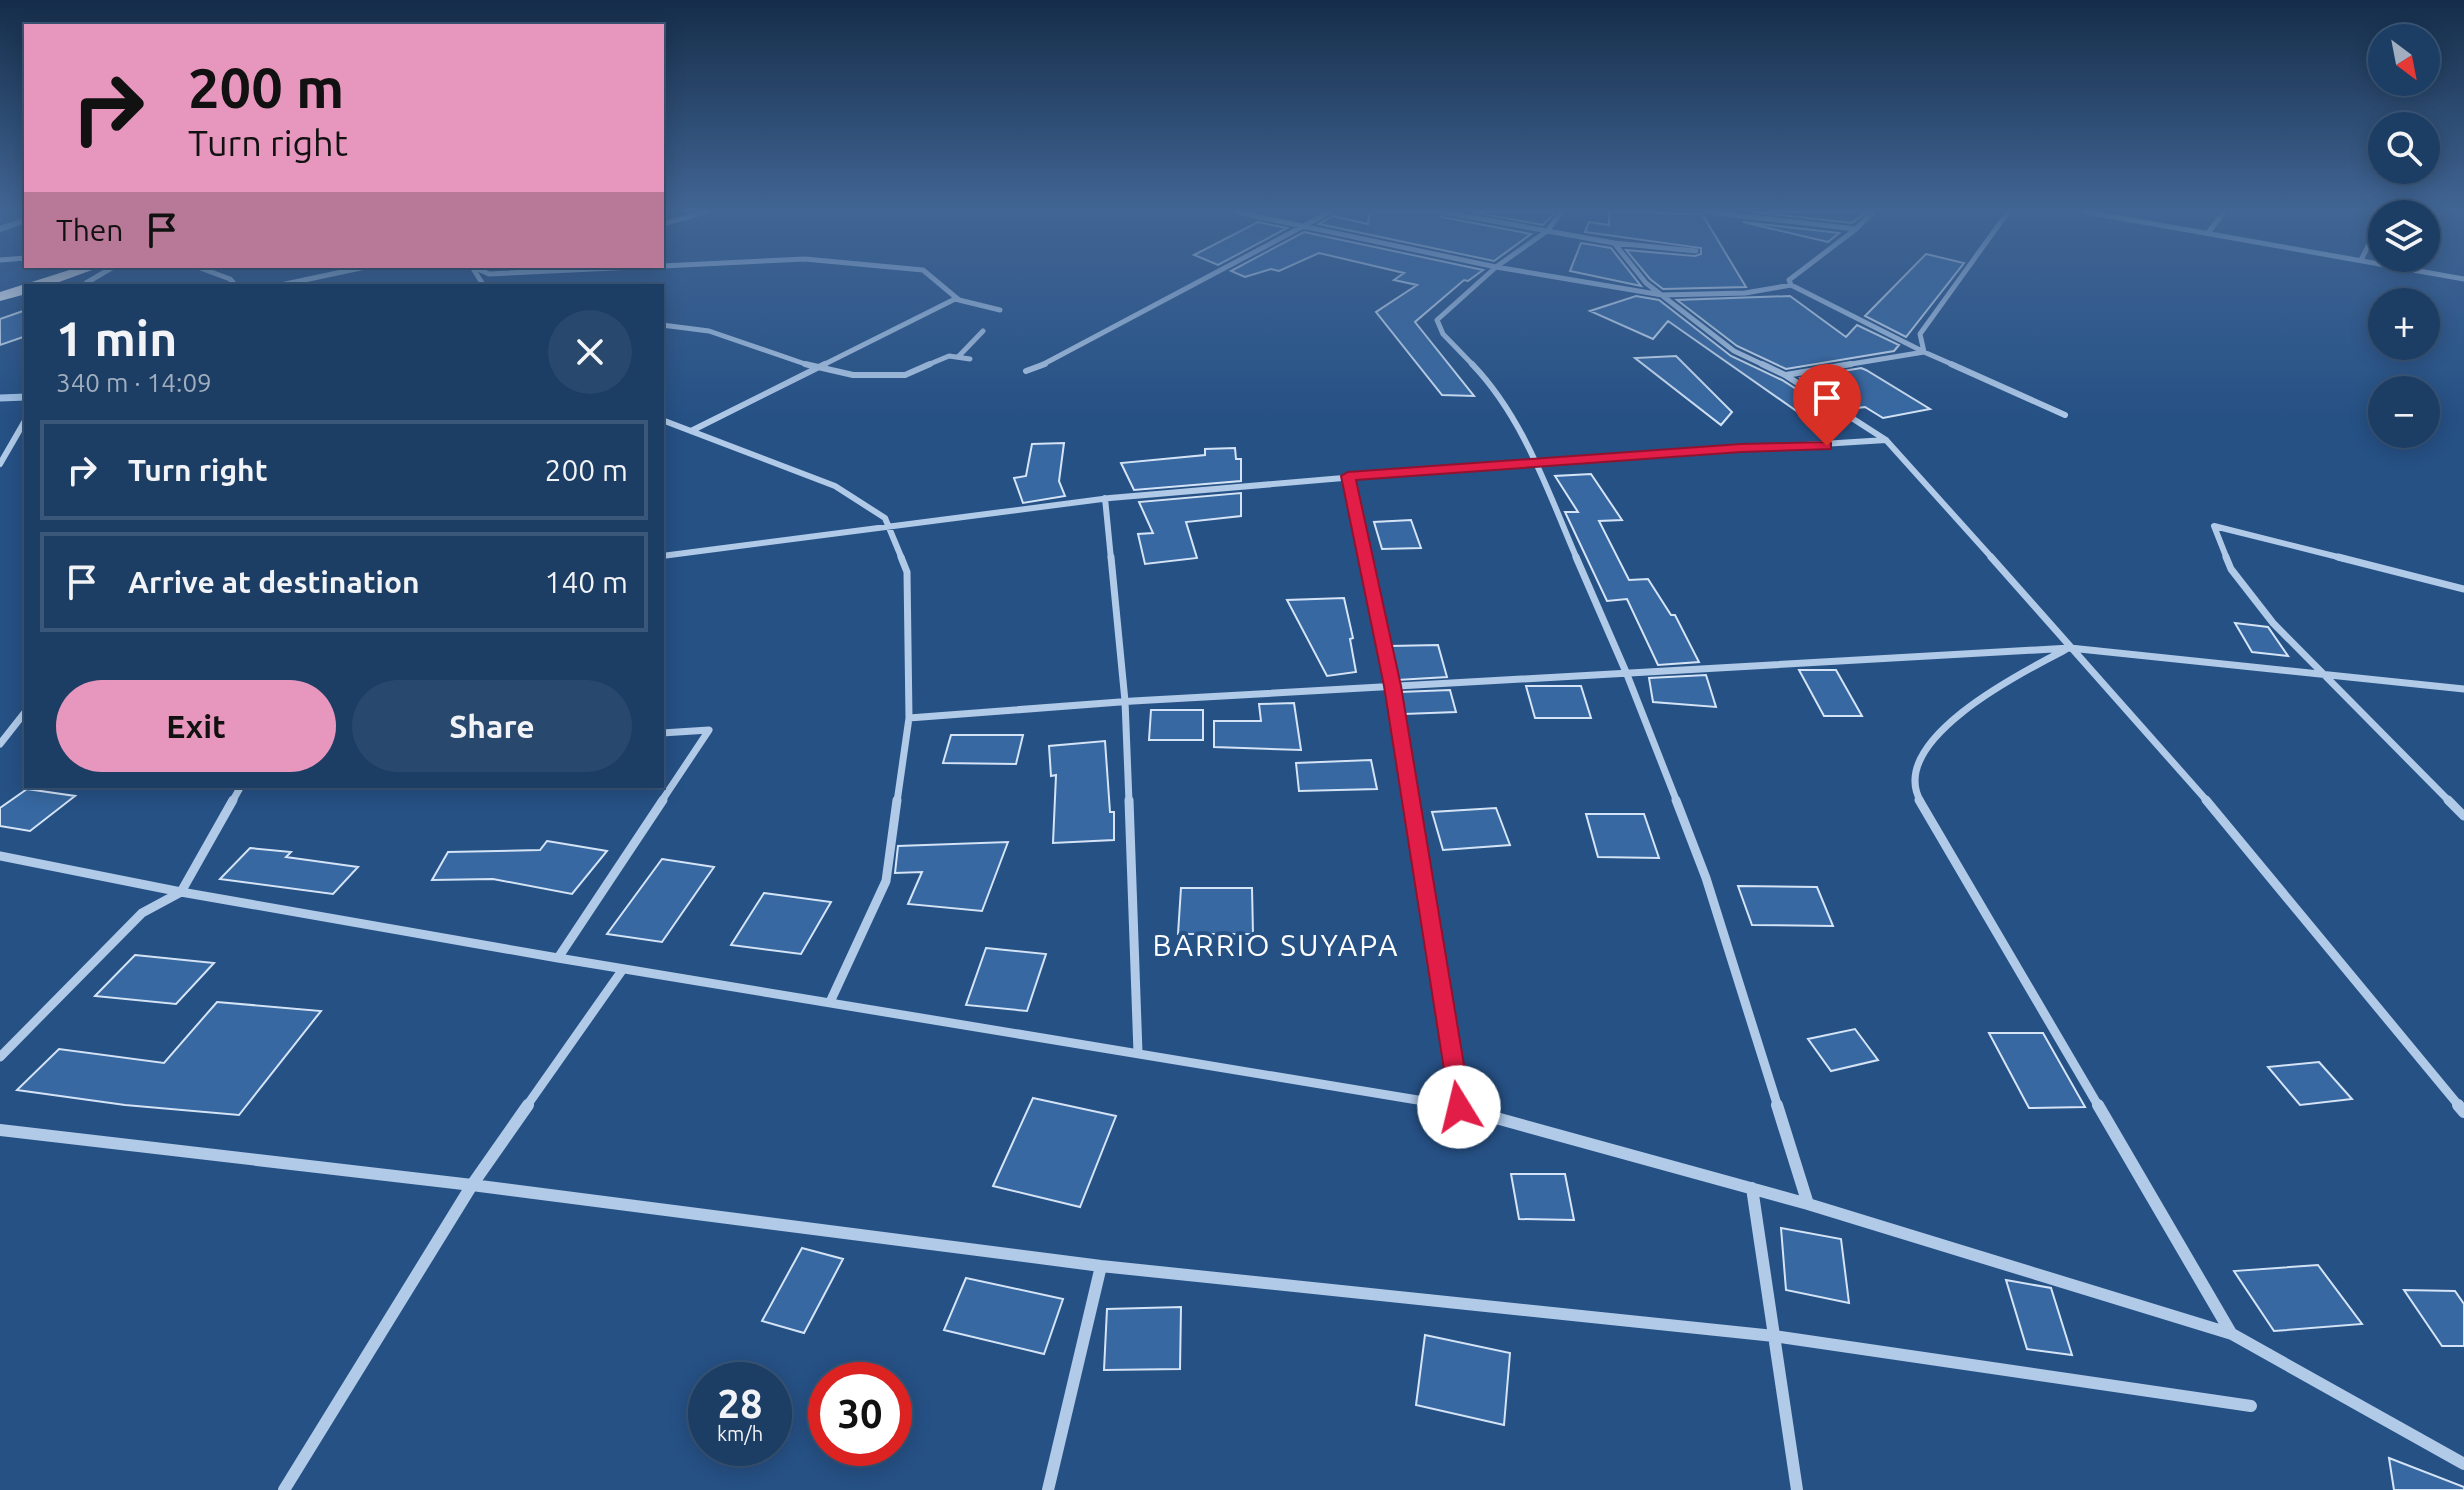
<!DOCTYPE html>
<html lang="en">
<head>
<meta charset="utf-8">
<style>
  :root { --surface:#1c3d64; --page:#29486d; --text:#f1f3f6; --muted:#a0aebf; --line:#3a5678; --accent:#e797bd }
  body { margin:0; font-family:Ubuntu,sans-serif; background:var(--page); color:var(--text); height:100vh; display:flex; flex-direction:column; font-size:30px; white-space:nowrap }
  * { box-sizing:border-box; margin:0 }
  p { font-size:26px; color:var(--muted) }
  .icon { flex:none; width:44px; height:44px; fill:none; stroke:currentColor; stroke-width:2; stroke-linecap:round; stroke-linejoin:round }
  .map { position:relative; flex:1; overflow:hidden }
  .side { position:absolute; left:24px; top:284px; width:640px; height:504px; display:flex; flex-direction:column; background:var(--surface); border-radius:0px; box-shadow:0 4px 20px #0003,0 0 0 2px var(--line) }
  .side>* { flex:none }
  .top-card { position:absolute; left:24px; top:24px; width:640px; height:244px; border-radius:0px; box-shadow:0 4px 20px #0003,0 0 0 2px var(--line); background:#e797bd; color:#111; overflow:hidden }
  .needle { width:52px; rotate:148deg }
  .buttons { position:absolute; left:2368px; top:24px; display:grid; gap:16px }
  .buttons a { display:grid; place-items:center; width:72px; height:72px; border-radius:50%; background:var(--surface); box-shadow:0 4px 20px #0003,0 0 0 2px var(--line); font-size:40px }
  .speed { position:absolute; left:688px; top:1362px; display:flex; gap:16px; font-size:40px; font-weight:700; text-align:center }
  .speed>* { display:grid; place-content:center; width:104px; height:104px; border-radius:50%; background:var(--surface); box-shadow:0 4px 20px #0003,0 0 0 2px var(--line); line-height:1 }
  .speed small { font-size:20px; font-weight:400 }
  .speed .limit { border:12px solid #d22; background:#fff; color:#111 }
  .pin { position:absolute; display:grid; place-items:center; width:68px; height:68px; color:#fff; margin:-82px -34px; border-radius:50% 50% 50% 0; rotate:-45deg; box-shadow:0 0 8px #0007 }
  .pin .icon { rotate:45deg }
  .me { position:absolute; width:88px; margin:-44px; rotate:351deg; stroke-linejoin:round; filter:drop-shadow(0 0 6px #0008) }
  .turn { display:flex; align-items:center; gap:28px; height:168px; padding:0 32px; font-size:36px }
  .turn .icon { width:104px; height:104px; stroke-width:2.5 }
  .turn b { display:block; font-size:56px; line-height:68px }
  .then { display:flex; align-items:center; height:76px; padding:0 32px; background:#0003; gap:16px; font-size:30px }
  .round { display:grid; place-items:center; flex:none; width:84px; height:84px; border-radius:42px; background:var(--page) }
  .overview { display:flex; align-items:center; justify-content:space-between; height:136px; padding:0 32px }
  h1 { font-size:48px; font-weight:700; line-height:60px }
  .action { display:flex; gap:16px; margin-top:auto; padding:16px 32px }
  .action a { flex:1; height:92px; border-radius:48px; background:var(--accent); color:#111; font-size:32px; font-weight:700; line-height:92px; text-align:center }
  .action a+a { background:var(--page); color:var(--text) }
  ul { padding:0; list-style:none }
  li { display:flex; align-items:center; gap:24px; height:100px; margin:0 16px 12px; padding:0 16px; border:4px solid var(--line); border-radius:0px }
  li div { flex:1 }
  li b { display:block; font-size:30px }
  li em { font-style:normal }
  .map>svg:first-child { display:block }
</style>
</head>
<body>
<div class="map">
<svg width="2464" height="1490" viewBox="0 0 2464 1490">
  <rect width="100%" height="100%" fill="#265185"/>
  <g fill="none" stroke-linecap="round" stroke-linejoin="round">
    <path stroke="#a5c5e8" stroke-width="6" d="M0,229L26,220"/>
    <path stroke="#a5c5e8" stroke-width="7" d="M0,398L26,397"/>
  </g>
  <path fill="#3768a1" stroke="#d4e4f6" stroke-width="2" d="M1370,212H1438L1442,217L1531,234L1494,261L1319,224L1333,216L1368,224Z
    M1472,212H1555L1543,225Z
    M1609,212L1702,214L1746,287L1663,289L1650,279L1626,250L1695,256L1701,254V248L1585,232L1589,222L1609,225Z
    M1752,212H1866L1852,223Z
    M1258,222L1287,228L1218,265L1194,255Z
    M1743,222L1839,233L1828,242Z
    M1304,232L1483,270L1468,281L1464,280L1415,322L1474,396L1442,395L1376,312L1417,285L1394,280L1404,273L1319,253L1279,271L1271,269L1245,277L1231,271Z
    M1581,243L1611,248L1641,286L1570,271Z
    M1926,254L1964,263L1906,337L1865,316Z
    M1636,296L1659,300L1731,356L1782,380L1832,412L1805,417L1668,321L1653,339L1590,311Z
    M1790,296L1846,337L1857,325L1899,345L1894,351L1786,369L1737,346L1677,300Z
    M26,310V336L0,345V319Z
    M1676,356L1732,412L1721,425L1635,358Z
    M1861,368L1866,370L1930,409L1883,418L1865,407L1849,409L1801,378Z
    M1064,443L1059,481L1065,496L1023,503L1014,478L1026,476L1032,444Z
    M1235,448L1236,459H1241V481L1134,490L1121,463L1205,455V449Z
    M1591,474L1622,520L1599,521L1629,580L1648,579L1671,615H1675L1699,662L1658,665L1627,599L1607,601L1565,512H1578L1555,476Z
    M1241,493V516L1186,522L1197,558L1145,564L1138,534L1153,533L1139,502Z
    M1411,520L1421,548L1382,549L1374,522Z
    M1344,598L1353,638L1350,639L1356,672L1327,676L1287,600Z
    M2235,623L2268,627L2288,656L2252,652Z
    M1438,645L1447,677L1397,680L1390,646Z
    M1799,670H1836L1862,716H1824Z
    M1706,675L1716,707L1653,702L1649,678Z
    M1526,686H1581L1591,718H1535Z
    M1450,690L1456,712L1404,714L1400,692Z
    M1294,703L1301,750L1214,747V721H1261L1259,704Z
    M1151,710H1203V740H1149Z
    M951,735H1023L1016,764L943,763Z
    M1105,741L1110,812H1114V840L1053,843L1056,775L1051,776L1049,746Z
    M1371,760L1377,789L1299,791L1296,763Z
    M27,789L75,796L30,831L0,826V808Z
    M1496,808L1510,845L1443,850L1432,812Z
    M1586,814H1644L1659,858L1598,857Z
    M547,841L607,851L572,894L493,879L432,880L448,852L540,850Z
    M1008,842L982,911L908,904L922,872L895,873L898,846Z
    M250,848L291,852L286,857L358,867L333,894L220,879Z
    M662,859L714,867L662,942L607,934Z
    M1738,886L1817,887L1833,926L1752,925Z
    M1181,888H1252L1253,934H1178Z
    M764,893L831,902L801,954L731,945Z
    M986,948L1046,954L1027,1011L966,1005Z
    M135,955L214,963L176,1004L95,996Z
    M217,1002L321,1011L239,1115L125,1105L17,1090L59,1049L164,1063Z
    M1855,1029L1878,1060L1831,1071L1808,1039Z
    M1989,1033H2043L2085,1107L2029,1108Z
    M2319,1062L2352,1099L2300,1105L2268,1067Z
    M1033,1098L1116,1116L1080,1207L993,1186Z
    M1511,1174H1565L1574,1220L1519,1219Z
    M1781,1228L1841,1239L1849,1303L1786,1290Z
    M802,1248L843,1259L804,1333L762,1321Z
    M2318,1265L2362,1324L2274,1331L2234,1271Z
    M966,1278L1063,1299L1044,1354L944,1330Z
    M2006,1280L2051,1288L2072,1355L2027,1349Z
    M2404,1290L2455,1291L2464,1304V1346H2442Z
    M1181,1307L1180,1369L1104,1370L1107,1309Z
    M1425,1335L1510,1353L1504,1425L1416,1405Z
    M2389,1458L2464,1487V1490H2394Z"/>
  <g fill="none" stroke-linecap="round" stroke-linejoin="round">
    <path stroke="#b0cae8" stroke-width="5" d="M1236,212L1496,267L1662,295L1745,293L1791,285L1924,352L1920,334L2008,212
      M1443,212L1614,243L1646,283L1734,351L1766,366
      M1707,212L1856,229
      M2086,212L2464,279
      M662,224L706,212
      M2208,233L2224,212
      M1614,243L1696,251
      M0,260L26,258
      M2361,260L2382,219
      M195,266L230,279L236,286
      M471,266L489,274L656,266
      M662,266L805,259L923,270L959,300L1000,310
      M472,267L484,286
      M1791,285L1789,280L1856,229L1873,212
      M86,286V283L115,266
      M276,286L370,266
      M662,325L709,331L811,366
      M958,357L983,331
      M821,366L957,298
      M925,366L949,356L970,359
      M1040,366L1330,212
      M1474,366L1443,334L1437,320L1496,267L1547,231L1562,212
      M1839,366L1924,352L1956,366"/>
    <path stroke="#b0cae8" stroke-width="6" d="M805,364L853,375H905L930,364
      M1472,364C1524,418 1548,492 1577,559
      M1762,364L1785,375L1886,440L1993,559
      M1951,364L2065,415
      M1026,371L1045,364
      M1786,375L1851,364
      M662,420L835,486L885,518L902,559
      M691,431L825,364
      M0,464L26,419
      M1348,476L1365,559
      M1105,498L1111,559
      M662,556L1110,498L1507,464L1886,440
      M2227,559L2214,526L2346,559"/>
    <path stroke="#b0cae8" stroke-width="7" d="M1111,557L1125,701L1129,802
      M1365,557L1392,686L1410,802
      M1576,557L1626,672L1677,802
      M1991,557L2208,802
      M2226,557L2231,569L2273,623L2450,802
      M2338,557L2464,589
      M909,718L1133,701L2070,648L2464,689
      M0,744L26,711
      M232,802L241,786
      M661,802L709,730L662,733
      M897,802L909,718L907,572L901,557
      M1921,802C1885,741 2022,672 2065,650"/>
    <path stroke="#b0cae8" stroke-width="9" d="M1129,800L1138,1053
      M1410,800L1459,1107
      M1676,800L1706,878L1778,1107
      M1919,800L2099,1107
      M2206,800L2460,1107
      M2448,800L2464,816
      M0,856L181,892L558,958L1460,1107
      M558,958L663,800
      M830,1002L886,881L897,800
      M0,1057L142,913L181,892L233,800
      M526,1107L623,969"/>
    <path stroke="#b0cae8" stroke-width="12" d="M1449,1105L1808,1204L2232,1334L2464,1464
      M1777,1105L1808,1204
      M2098,1105L2231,1333
      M2458,1105L2464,1112
      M0,1130L472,1185L528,1105
      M1752,1188L1797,1490
      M284,1490L472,1185L1101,1266L1774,1336L2251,1406
      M1048,1490L1101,1266"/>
    <path fill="#fff" fill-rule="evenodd" d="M82,266H103L48,286H26V294L0,301V292Z"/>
  </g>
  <linearGradient id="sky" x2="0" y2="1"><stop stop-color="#152d49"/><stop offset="0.5" stop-color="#416594"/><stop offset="1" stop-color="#416594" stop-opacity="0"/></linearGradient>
  <rect width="2464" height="420" fill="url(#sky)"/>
  <path fill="#e11d48" stroke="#92132f" stroke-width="2" d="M1827,442L1831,443V449L1741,452L1356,480L1401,686L1471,1107L1468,1114L1459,1117L1451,1114L1384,686L1341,476L1348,472L1741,444Z"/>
  <g text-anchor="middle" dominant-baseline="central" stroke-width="8" stroke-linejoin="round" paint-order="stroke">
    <g font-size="30" letter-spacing="2" fill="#fff" stroke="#265185">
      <text x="1276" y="945">BARRIO SUYAPA</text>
    </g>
  </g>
</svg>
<div class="buttons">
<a><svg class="needle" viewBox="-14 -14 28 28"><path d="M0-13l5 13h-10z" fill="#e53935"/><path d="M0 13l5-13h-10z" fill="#a0aebf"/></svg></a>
<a><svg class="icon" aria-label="search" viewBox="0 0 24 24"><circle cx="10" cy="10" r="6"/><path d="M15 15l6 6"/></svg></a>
<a><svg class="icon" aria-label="layers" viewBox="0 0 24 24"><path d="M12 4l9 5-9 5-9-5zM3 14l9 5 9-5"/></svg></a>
<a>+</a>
<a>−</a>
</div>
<div class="speed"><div>28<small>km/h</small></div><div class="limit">30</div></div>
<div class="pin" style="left:1827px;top:446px;background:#d93025"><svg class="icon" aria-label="arrive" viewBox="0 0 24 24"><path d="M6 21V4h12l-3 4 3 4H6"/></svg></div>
<svg class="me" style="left:1459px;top:1107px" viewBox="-20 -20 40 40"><circle r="19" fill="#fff"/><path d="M0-13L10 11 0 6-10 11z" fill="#e11d48"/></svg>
<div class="top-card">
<div class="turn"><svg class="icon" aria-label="right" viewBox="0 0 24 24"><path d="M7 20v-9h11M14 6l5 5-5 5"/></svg><div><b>200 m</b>Turn right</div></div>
<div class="then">Then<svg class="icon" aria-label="arrive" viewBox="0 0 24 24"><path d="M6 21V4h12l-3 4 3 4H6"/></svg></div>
</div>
<section class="side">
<div class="overview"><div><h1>1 min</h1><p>340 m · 14:09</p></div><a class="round"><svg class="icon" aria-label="close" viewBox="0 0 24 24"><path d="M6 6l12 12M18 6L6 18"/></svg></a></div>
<ul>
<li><svg class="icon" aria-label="right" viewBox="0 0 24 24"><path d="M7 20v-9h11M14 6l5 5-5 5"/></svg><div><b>Turn right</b></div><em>200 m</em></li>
<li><svg class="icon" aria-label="arrive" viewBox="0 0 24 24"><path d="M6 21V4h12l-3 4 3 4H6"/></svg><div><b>Arrive at destination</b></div><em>140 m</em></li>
</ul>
<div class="action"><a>Exit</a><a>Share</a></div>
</section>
</div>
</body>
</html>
